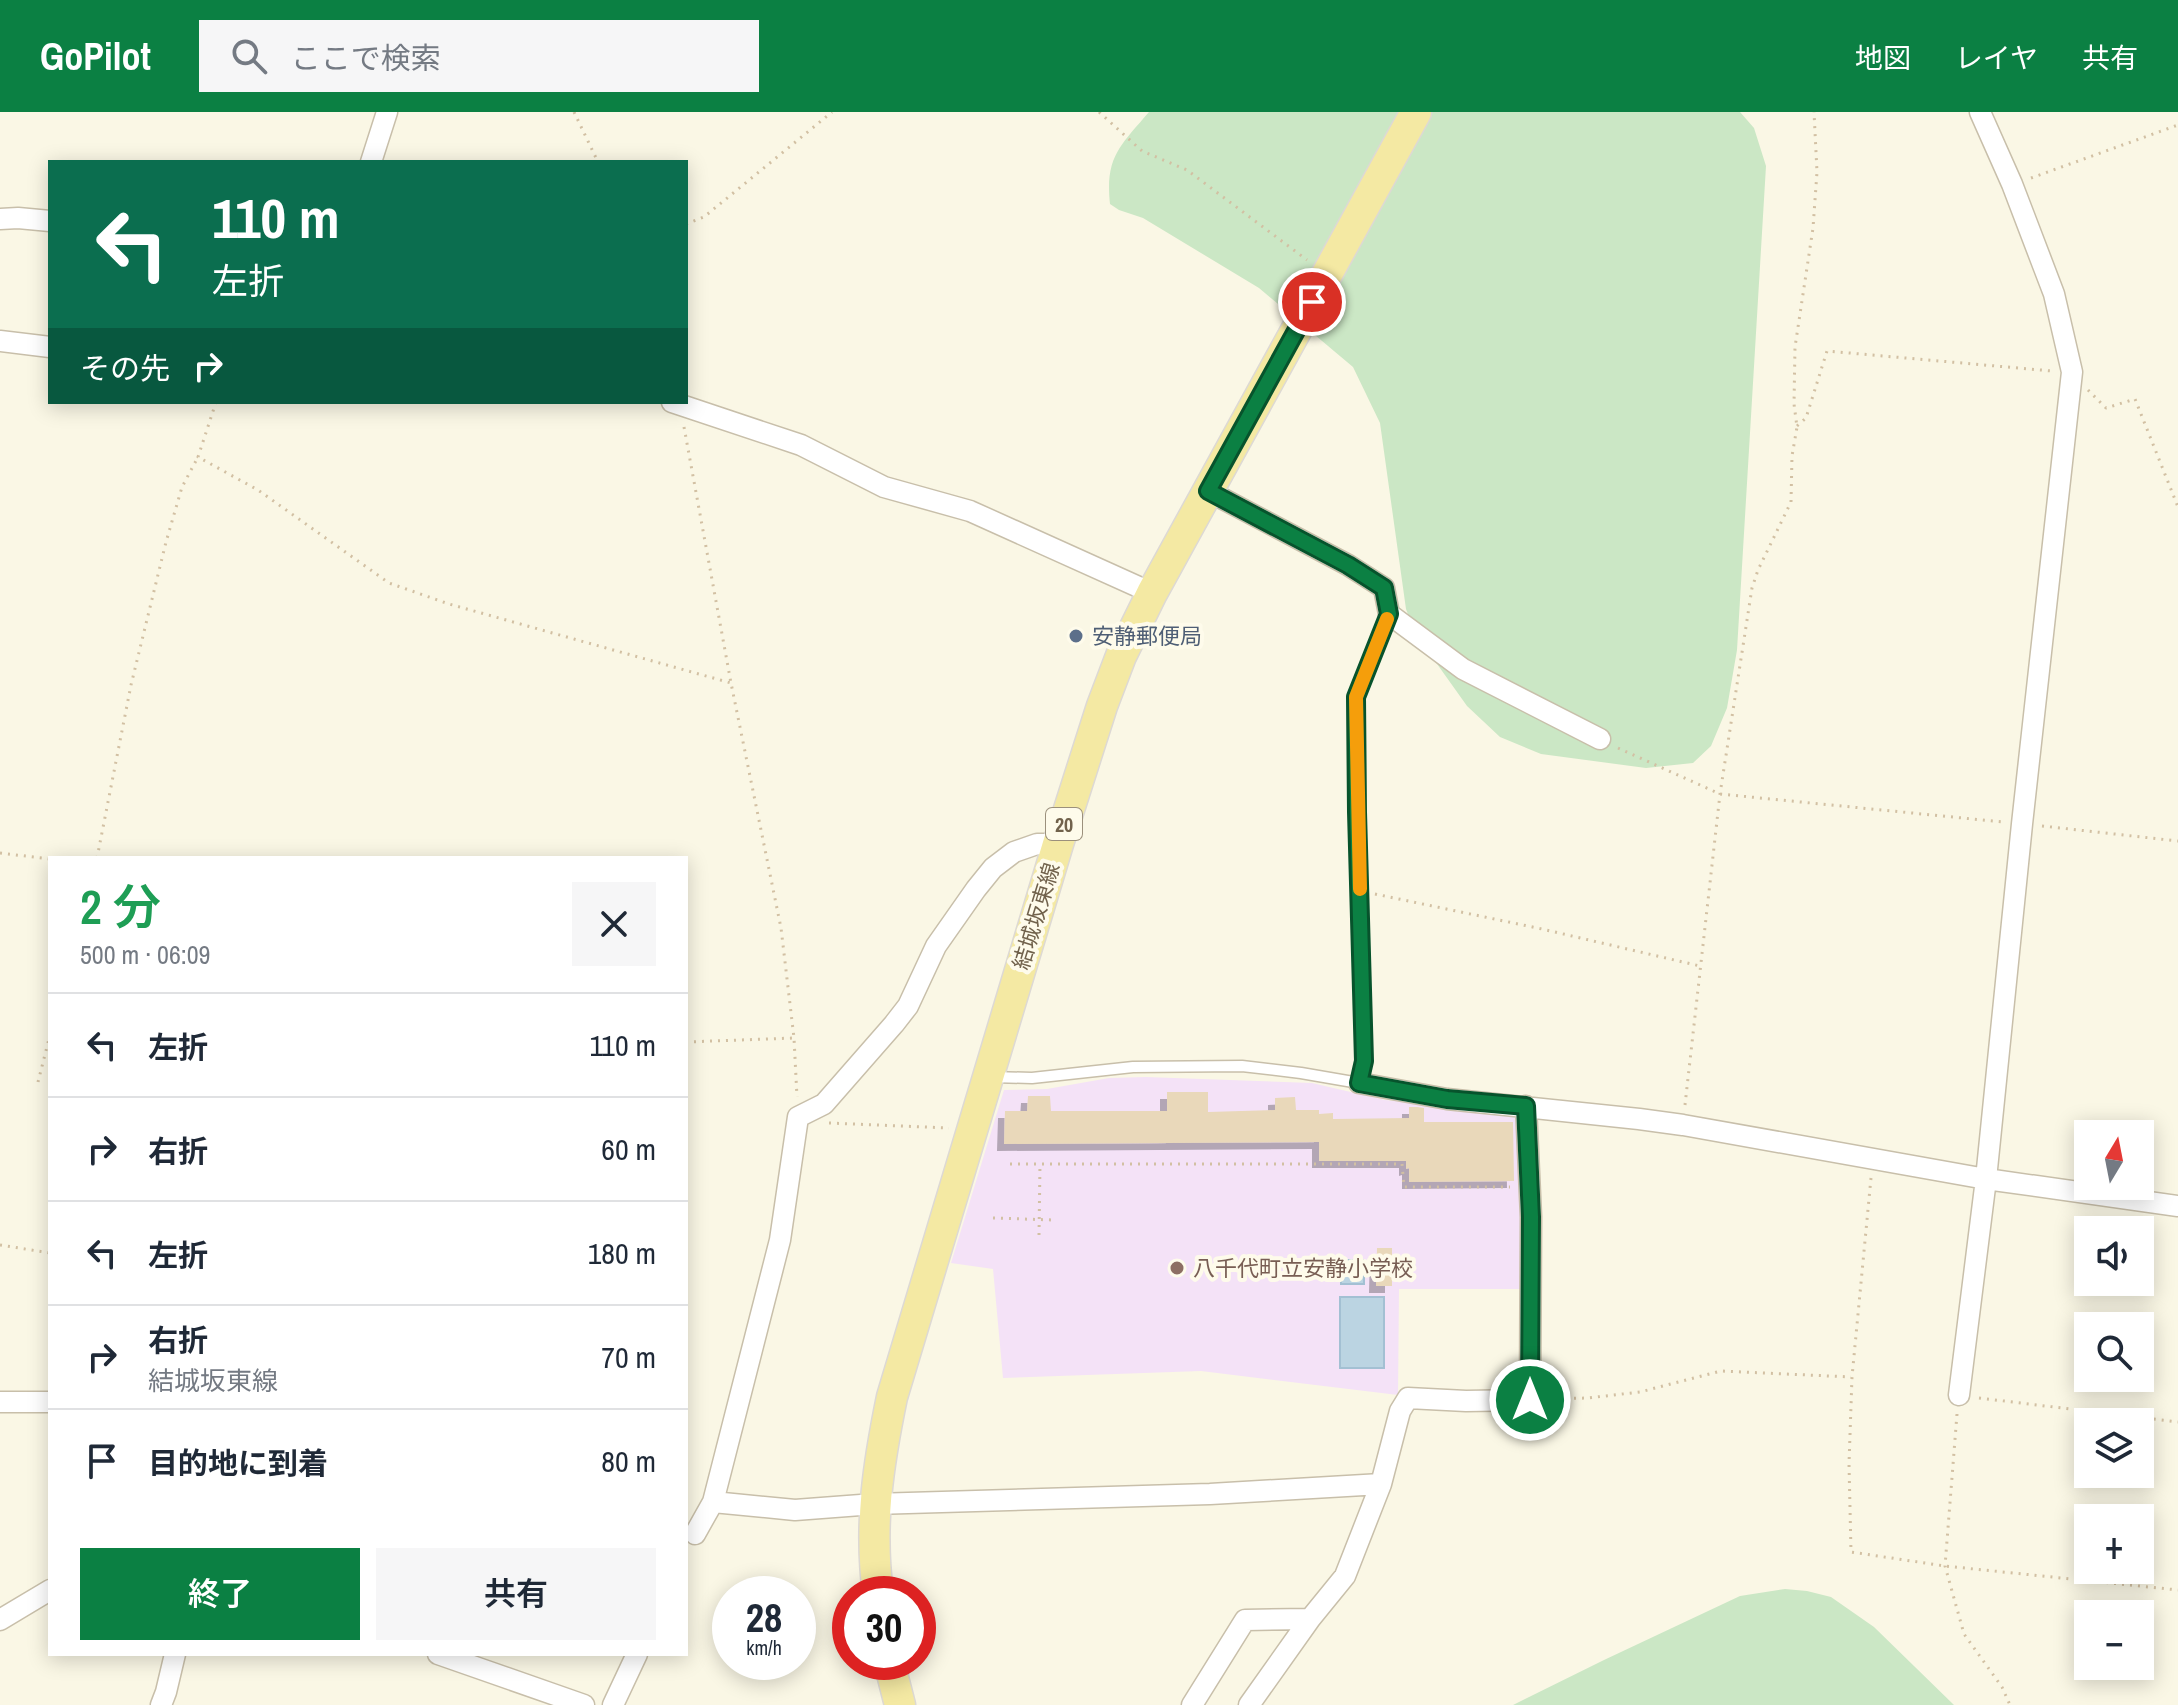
<!DOCTYPE html>
<html lang="ja">
<head>
<meta charset="utf-8">
<style>
  :root { --surface:#fff; --page:#f6f6f7; --text:#1f2937; --muted:#747a83; --line:#e0e1e3; --accent:#0b8043 }
  body { margin:0; font-family:"Archivo Narrow","Noto Sans JP",sans-serif; background:var(--page); color:var(--text); height:100vh; display:flex; flex-direction:column; font-size:30px; white-space:nowrap }
  * { box-sizing:border-box; margin:0 }
  p { font-size:26px; color:var(--muted) }
  .icon { flex:none; width:44px; height:44px; fill:none; stroke:currentColor; stroke-width:2; stroke-linecap:round; stroke-linejoin:round }
  .map { position:relative; flex:1; overflow:hidden }
  .sheet { position:absolute; left:48px; top:744px; width:640px; height:800px; display:flex; flex-direction:column; background:var(--surface); border-radius:0px; box-shadow:0 4px 20px #0003 }
  .sheet>* { flex:none }
  .hud { position:absolute; left:48px; top:48px; width:640px; height:244px; border-radius:0px; box-shadow:0 4px 20px #0003; background:#0b6e4f; color:#fff; overflow:hidden }
  .needle { width:52px; rotate:10deg }
  .fabs { position:absolute; left:2074px; top:1008px; display:grid; gap:16px }
  .fabs a { display:grid; place-items:center; width:80px; height:80px; border-radius:0px; background:var(--surface); box-shadow:0 4px 20px #0003; font-size:40px }
  .speed { position:absolute; left:712px; top:1464px; display:flex; gap:16px; font-size:40px; font-weight:700; text-align:center }
  .speed>* { display:grid; place-content:center; width:104px; height:104px; border-radius:50%; background:var(--surface); box-shadow:0 4px 20px #0003; line-height:1 }
  .speed small { font-size:20px; font-weight:400 }
  .speed .limit { border:12px solid #d22; background:#fff; color:#111 }
  .pin { position:absolute; display:grid; place-items:center; width:68px; height:68px; color:#fff; margin:-34px; border:4px solid #fff; border-radius:50%; box-shadow:0 2px 8px #0007 }
  .me { position:absolute; width:88px; margin:-44px; rotate:0deg; stroke-linejoin:round; filter:drop-shadow(0 0 6px #0008) }
  .turn { display:flex; align-items:center; gap:28px; height:168px; padding:0 32px; font-size:36px }
  .turn .icon { width:104px; height:104px; stroke-width:2.5 }
  .turn b { display:block; font-size:56px; line-height:68px }
  .then { display:flex; align-items:center; height:76px; padding:0 32px; background:#0003; gap:16px; font-size:30px }
  .round { display:grid; place-items:center; flex:none; width:84px; height:84px; border-radius:0px; background:var(--page) }
  .overview { display:flex; align-items:center; justify-content:space-between; height:136px; padding:0 32px }
  h1 { font-size:48px; font-weight:600; line-height:60px; color:#1e9e55 }
  .primary-button { display:flex; gap:16px; margin-top:auto; padding:16px 32px }
  .primary-button a { flex:1; height:92px; border-radius:0px; background:var(--accent); color:#fff; font-size:32px; font-weight:600; line-height:92px; text-align:center }
  .primary-button a+a { background:var(--page); color:var(--text) }
  ul { padding:0; list-style:none }
  li { display:flex; align-items:center; gap:24px; height:104px; padding:0 32px; border-top:2px solid var(--line) }
  li div { flex:1 }
  li b { display:block; font-size:30px }
  li em { font-style:normal }
  header { display:flex; align-items:center; gap:48px; box-sizing:border-box; height:112px; padding:0 40px; background:var(--accent); color:#fff }
  header strong { font-size:38px }
  nav { display:flex; gap:44px; margin-inline-start:auto; font-size:28px }
  .search { width:560px; height:72px; background:var(--page); display:flex; align-items:center; gap:20px; box-sizing:border-box; padding:0 28px; border-radius:0px; color:var(--muted); font-size:30px }
  .map>svg:first-child { display:block }
</style>
</head>
<body>
<header>
<strong>GoPilot</strong>
<div class="search"><svg class="icon" aria-label="search" viewBox="0 0 24 24"><circle cx="10" cy="10" r="6"/><path d="M15 15l6 6"/></svg>ここで検索</div>
<nav><a>地図</a><a>レイヤ</a><a>共有</a></nav>
</header>
<div class="map">
<svg width="2178" height="1593" viewBox="0 0 2178 1593">
  <defs>
    <filter id="shadow"><feDropShadow dx="-7" dy="7" stdDeviation="0" flood-color="#0004"/></filter>
  </defs>
  <rect width="100%" height="100%" fill="#faf7e5"/>
  <path fill="#f4e2f7" d="M1146,965L1312,971L1385,988L1519,1001L1522,1177H1399L1398,1283L1201,1259L1003,1266L993,1157L951,1151L1004,978L1047,977L1109,966Z"/>
  <path fill="#cbe7c5" d="M1149,0H1740L1754,16L1766,54L1737,538L1727,596L1711,634L1693,651L1646,656L1541,642L1500,625L1467,594L1415,521L1406,497L1380,311L1353,255L1259,176L1143,106L1119,98L1110,92C1105,45 1120,34 1149,0Z
    M1785,1477L1807,1479L1831,1485L1874,1515L1954,1593H1513L1604,1548L1740,1484Z"/>
  <path fill="#bbd4e2" stroke="#a3c0d3" stroke-width="2" d="M1341,1148H1364V1172H1341Z
    M1340,1185H1384V1256H1340Z"/>
  <path fill="#e9d8ba" filter="url(#shadow)" d="M1167,980H1208V1000L1275,998V986L1295,985L1296,998H1319V1002L1333,1001V1007L1409,1006V995H1417L1424,996V1010H1513L1514,1069L1409,1070V1056L1406,1057V1049H1319V1030L1004,1032L1005,999H1027L1028,984H1050L1051,999H1167Z
    M1377,1136H1392V1174H1376Z"/>
  <g fill="none" stroke-linecap="round" stroke-linejoin="round">
    <defs>
      <path id="lane" d="M990,965L1032,966L1133,955L1242,954L1301,961L1359,971L1364,949L1356,585L1389,502"/>
      <path id="street" d="M371,50L387,0
        M0,107L18,106L50,109
        M0,229L50,235
        M672,290L801,333L884,375L970,399L1152,481
        M1208,379L1348,453L1384,476L1389,502L1463,557L1600,627
        M1359,971L1447,987L1639,1007L1683,1013L1986,1067L2178,1094
        M1959,1283L1986,1067L2022,712L2072,260L2054,182L2012,72L1980,0
        M0,1290H50
        M713,1390L795,1398L874,1392L1210,1382L1381,1372
        M695,1422L713,1390L780,1128L798,1005L824,992L894,912L908,894L936,834L976,777L993,756L1014,740L1037,732H1058
        M1310,1507L1345,1464L1381,1372L1400,1299L1408,1286L1466,1289L1530,1288L1531,1105L1526,994
        M0,1508L50,1478
        M438,1542L584,1593
        M161,1593L166,1580L175,1542
        M613,1593L637,1542
        M1192,1593L1245,1508L1310,1507L1249,1593"/>
      <path id="primary" d="M878,1482C869,1413 878,1353 892,1285L1058,732L1102,594L1121,544L1152,481L1416,0
        M889,1550L900,1593"/>
    </defs>
    <use href="#lane" stroke="#c8bfaa" stroke-width="13"/>
    <use href="#street" stroke="#c8bfaa" stroke-width="23"/>
    <use href="#primary" stroke="#ddd9d4" stroke-width="33"/>
    <path stroke="#d2c0a3" stroke-width="3" stroke-dasharray="2 6" stroke-linecap="butt" d="M574,0L598,50
      M1099,0L1142,39L1187,58L1307,148
      M2031,66L2178,13
      M686,112L704,105L832,0
      M2088,278L2106,296L2135,287L2178,395
      M216,290L198,345L258,378L389,471L449,492L731,571
      M1797,314L1806,306L1827,239L2052,259
      M684,315L731,571L781,816L794,926L797,985
      M1618,636L1720,682L2003,710
      M2042,714L2178,729
      M0,741L50,747
      M97,746L131,573L166,430L182,375L198,345
      M1375,782L1542,817L1700,854
      M686,930L794,926
      M38,970L50,923
      M1685,993L1720,682L1752,476L1758,458L1791,390L1792,344L1797,315L1794,292L1795,235L1813,116L1817,60L1814,0
      M829,1011L949,1016
      M1010,1052H1402L1404,1075H1510
      M1871,1066L1852,1265L1849,1352L1851,1440L1945,1454L2178,1478
      M993,1106L1053,1108
      M1039,1123L1040,1051
      M0,1133L50,1141
      M1979,1286L2178,1310
      M1550,1287L1588,1286L1640,1280L1721,1259L1851,1265
      M1957,1302L1945,1454L1964,1522L2002,1575L2010,1593"/>
    <use href="#lane" stroke="#fff" stroke-width="10"/>
    <use href="#street" stroke="#fff" stroke-width="20"/>
    <use href="#primary" stroke="#f4e9a3" stroke-width="30"/>
  </g>
  <g fill="none" stroke-linecap="round" stroke-linejoin="round">
    <defs>
      <path id="route" d="M1312,190L1208,379L1348,453L1384,476L1389,502L1356,585L1357,700L1364,949L1359,971L1447,987L1526,994L1531,1105L1530,1288"/>
    </defs>
    <use href="#route" stroke="#07532c" stroke-width="20"/>
    <use href="#route" stroke="#0b8043" stroke-width="14"/>
    <path stroke="#f59e0b" stroke-width="14" d="M1360,777L1356,585L1387,507"/>
  </g>
  <circle fill="#5c6f8a" stroke="#fefbeb" stroke-width="3" cx="1076" cy="524" r="8"/>
  <circle fill="#8d6e63" stroke="#fefbeb" stroke-width="3" cx="1177" cy="1156" r="8"/>
  <g text-anchor="middle" dominant-baseline="central" stroke-width="8" stroke-linejoin="round" paint-order="stroke">
    <rect fill="#fefbeb" stroke="#9b907c" stroke-width="2" x="1046" y="696" width="36" height="32" rx="6"/>
    <g font-size="20" font-weight="bold" fill="#71624c">
      <text x="1064" y="712">20</text>
    </g>
    <g font-size="22" fill="#4e5e75" stroke="#fefbeb" text-anchor="start">
      <text x="1092" y="524">安静郵便局</text>
    </g>
    <g font-size="22" fill="#71624c" stroke="#fefbeb">
      <text transform="translate(1036 804) rotate(-73)">結城坂東線</text>
    </g>
    <g font-size="22" fill="#785e54" stroke="#fefbeb" text-anchor="start">
      <text x="1193" y="1156">八千代町立安静小学校</text>
    </g>
  </g>
</svg>
<div class="fabs">
<a><svg class="needle" viewBox="-14 -14 28 28"><path d="M0-13l5 13h-10z" fill="#e53935"/><path d="M0 13l5-13h-10z" fill="#747a83"/></svg></a>
<a><svg class="icon" aria-label="sound" viewBox="0 0 24 24"><path d="M4 9h4l5-4v14l-5-4H4zM17 9q2 3 0 6"/></svg></a>
<a><svg class="icon" aria-label="search" viewBox="0 0 24 24"><circle cx="10" cy="10" r="6"/><path d="M15 15l6 6"/></svg></a>
<a><svg class="icon" aria-label="layers" viewBox="0 0 24 24"><path d="M12 4l9 5-9 5-9-5zM3 14l9 5 9-5"/></svg></a>
<a>+</a>
<a>−</a>
</div>
<div class="speed"><div>28<small>km/h</small></div><div class="limit">30</div></div>
<div class="pin" style="left:1312px;top:190px;background:#d93025"><svg class="icon" aria-label="arrive" viewBox="0 0 24 24"><path d="M6 21V4h12l-3 4 3 4H6"/></svg></div>
<svg class="me" style="left:1530px;top:1288px" viewBox="-20 -20 40 40"><circle r="17" fill="#0b8043" stroke="#fff" stroke-width="3"/><path d="M0-11L8 9 0 5-8 9z" fill="#fff"/></svg>
<div class="hud">
<div class="turn"><svg class="icon" aria-label="left" viewBox="0 0 24 24"><path d="M17 20v-9H6M10 6l-5 5 5 5"/></svg><div><b>110 m</b>左折</div></div>
<div class="then">その先<svg class="icon" aria-label="right" viewBox="0 0 24 24"><path d="M7 20v-9h11M14 6l5 5-5 5"/></svg></div>
</div>
<section class="sheet">
<div class="overview"><div><h1>2 分</h1><p>500 m · 06:09</p></div><a class="round"><svg class="icon" aria-label="close" viewBox="0 0 24 24"><path d="M6 6l12 12M18 6L6 18"/></svg></a></div>
<ul>
<li><svg class="icon" aria-label="left" viewBox="0 0 24 24"><path d="M17 20v-9H6M10 6l-5 5 5 5"/></svg><div><b>左折</b></div><em>110 m</em></li>
<li><svg class="icon" aria-label="right" viewBox="0 0 24 24"><path d="M7 20v-9h11M14 6l5 5-5 5"/></svg><div><b>右折</b></div><em>60 m</em></li>
<li><svg class="icon" aria-label="left" viewBox="0 0 24 24"><path d="M17 20v-9H6M10 6l-5 5 5 5"/></svg><div><b>左折</b></div><em>180 m</em></li>
<li><svg class="icon" aria-label="right" viewBox="0 0 24 24"><path d="M7 20v-9h11M14 6l5 5-5 5"/></svg><div><b>右折</b><p>結城坂東線</p></div><em>70 m</em></li>
<li><svg class="icon" aria-label="arrive" viewBox="0 0 24 24"><path d="M6 21V4h12l-3 4 3 4H6"/></svg><div><b>目的地に到着</b></div><em>80 m</em></li>
</ul>
<div class="primary-button"><a>終了</a><a>共有</a></div>
</section>
</div>
</body>
</html>
